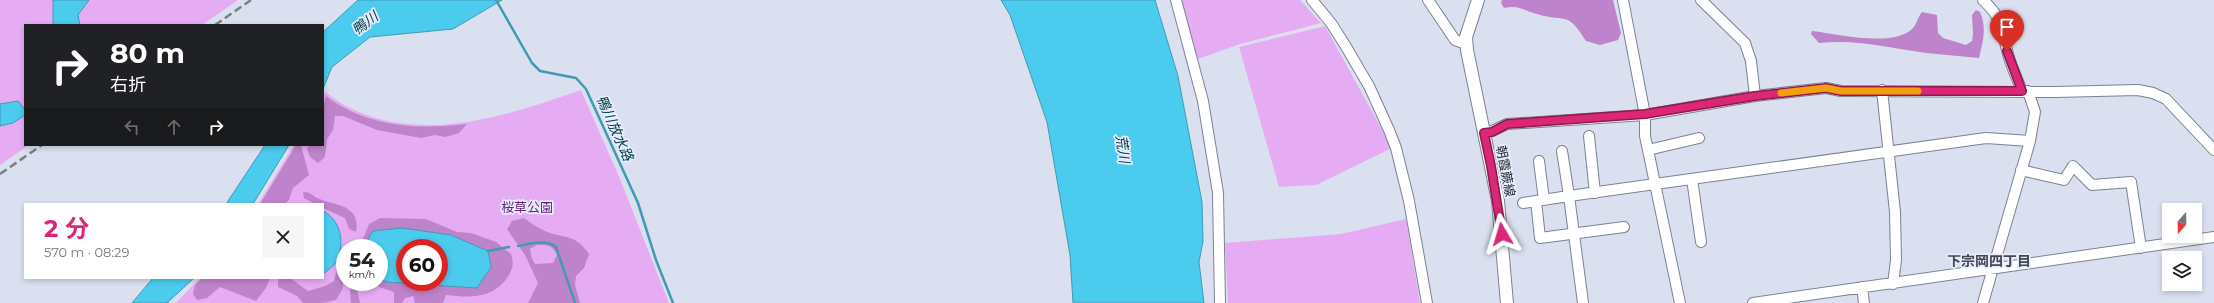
<!DOCTYPE html>
<html lang="ja">
<head>
<meta charset="utf-8">
<style>
  :root { --surface:#fff; --page:#f6f6f6; --text:#222; --muted:#767676; --accent:#db2777 }
  body { margin:0; font-family:Montserrat,"Noto Sans JP",sans-serif; background:var(--page); color:var(--text); height:100vh; display:flex; flex-direction:column; font-size:15px; white-space:nowrap }
  * { box-sizing:border-box; margin:0 }
  p { font-size:13px; color:var(--muted) }
  .icon { flex:none; width:22px; height:22px; fill:none; stroke:currentColor; stroke-width:2; stroke-linecap:round; stroke-linejoin:round }
  .map { position:relative; flex:1; overflow:hidden }
  .drawer { position:absolute; left:24px; top:203px; width:300px; height:76px; display:flex; flex-direction:column; background:var(--surface); border-radius:0px; box-shadow:0 2px 6px #0003 }
  .drawer>* { flex:none }
  .top-card { position:absolute; left:24px; top:24px; width:300px; height:122px; border-radius:0px; box-shadow:0 2px 6px #0003; background:#202124; color:#fff; overflow:hidden }
  .needle { width:26px; rotate:200deg }
  .tools { position:absolute; left:2162px; top:203px; display:grid; gap:8px }
  .tools a { display:grid; place-items:center; width:40px; height:40px; border-radius:0px; background:var(--surface); box-shadow:0 2px 6px #0003; font-size:20px }
  .speed { position:absolute; left:336px; top:239px; display:flex; gap:8px; font-size:20px; font-weight:700; text-align:center }
  .speed>* { display:grid; place-content:center; width:52px; height:52px; border-radius:50%; background:var(--surface); box-shadow:0 2px 6px #0003; line-height:1 }
  .speed small { font-size:10px; font-weight:400 }
  .speed .limit { border:6px solid #d22; background:#fff; color:#111 }
  .pin { position:absolute; display:grid; place-items:center; width:34px; height:34px; color:#fff; margin:-41px -17px; border-radius:50% 50% 50% 0; rotate:-45deg; box-shadow:0 0 4px #0007 }
  .pin .icon { rotate:45deg }
  .me { position:absolute; width:44px; margin:-22px; rotate:353deg; stroke-linejoin:round; filter:drop-shadow(0 0 3px #0008) }
  .turn { display:flex; align-items:center; gap:14px; height:84px; padding:0 20px; font-size:18px }
  .turn .icon { width:52px; height:52px; stroke-width:2.5 }
  .turn b { display:block; font-size:28px; line-height:34px }
  .lanes { display:flex; align-items:center; height:38px; padding:0 20px; background:#0003; justify-content:center; gap:20px; direction:ltr }
  .lanes .off { opacity:.35 }
  .round { display:grid; place-items:center; flex:none; width:42px; height:42px; border-radius:0px; background:var(--page) }
  .overview { display:flex; align-items:center; justify-content:space-between; height:68px; padding:0 20px }
  h1 { font-size:24px; font-weight:700; line-height:30px; color:var(--accent) }
  .map>svg:first-child { display:block }
</style>
</head>
<body>
<div class="map">
<svg width="2214" height="303" viewBox="0 0 2214 303">
  <rect width="100%" height="100%" fill="#dae0ef"/>
  <path fill="#e6acf3" fill-rule="evenodd" d="M0,0H238L202,25H25V145H29L0,165Z
    M1181,0H1300L1321,23L1240,44L1198,59Z
    M1325,26L1392,148L1316,185L1279,187L1239,47Z
    M581,90L620,179L669,303H176L200,278H323V204H258L294,145H323V97L326,92C336,101 347,107 359,112C430,142 512,114 581,90ZM345,248H379V282H345ZM405,248H439V282H405Z
    M1406,219L1420,303H1228L1225,243L1341,234Z"/>
  <path fill="#be84cb" fill-rule="evenodd" d="M1502,0H1613L1621,33L1618,40L1600,45L1586,41C1567,10 1566,23 1537,14C1522,10 1520,5 1504,8L1501,3Z
    M1976,10L1980,12C1987,28 1983,41 1979,58C1961,56 1944,55 1926,53C1889,48 1859,39 1819,43L1811,34L1812,31C1838,34 1890,47 1911,30C1917,25 1917,18 1922,12L1937,15L1938,33L1943,38L1966,45L1972,41L1973,34L1972,15Z
    M326,96C366,127 419,130 467,124L459,133L445,137L435,135L421,138L377,130L343,116H335L333,130L327,139L325,157L318,163L310,157L307,149L309,145H323C323,128 321,112 326,96Z
    M296,145H301L309,175L293,188L289,200L285,204H260Z
    M303,192C310,192 312,195 317,198C335,206 361,204 356,232L349,229L345,218L323,208V204H315L304,198Z
    M380,218L426,219L457,232L471,233L496,242L511,254C514,262 513,268 509,275C495,299 470,298 446,295L443,303H415L413,296L405,298L402,303H394V292L379,287L377,282H379V277L386,282L477,288L491,267L488,251L451,235L364,246V248H359L369,224Z
    M524,218C530,222 536,227 543,230C563,240 573,231 589,254L584,268L576,276L575,285L580,303H528L538,283L525,255L507,229L512,221ZM537,245C548,245 552,245 557,255L553,263L535,264L532,259L530,249Z
    M349,243L350,248H345L343,288L336,300L322,303H303L297,296L278,287V280L280,278H290L308,291L325,286L334,281L343,247Z
    M202,278H270L266,288L256,301L220,287L207,298L197,300L193,294L195,285Z
    M352,282H361L357,288L360,303H351L350,291Z"/>
  <path fill="#4bcbed" stroke="#409ab4" fill-rule="evenodd" d="M53,0H89L78,15L80,25H53Z
    M358,0H502L453,29L370,37L332,67L323,89V32Z
    M1001,0H1155L1178,76L1202,202L1203,241L1199,262L1204,303H1073L1070,255L1047,122L1010,15Z
    M18,101L25,110V115L13,123L0,126V104Z
    M265,145H289L253,204H226Z
    M323,211C341,220 345,243 337,261C334,266 328,270 323,274Z
    M402,228L451,235L488,251L491,267L477,288L386,282L379,277V248H364V246L373,231ZM405,248H439V282H405Z
    M153,278H194L167,303H132Z"/>
  <g fill="none" stroke-linecap="round" stroke-linejoin="round">
    <path stroke="#409ab4" stroke-width="2.5" d="M496,0L532,63L540,71L576,78L586,89L638,203L656,260L673,303
      M518,246C530,244 546,239 556,247L575,303
      M488,251L509,247"/>
    <defs>
      <path id="minor" d="M1176,0L1203,101L1218,193L1220,303
        M1312,0L1331,23L1345,45L1369,86L1389,130L1396,148L1409,201L1427,303
        M1428,0L1455,40L1466,44
        M1623,0L1645,115V136L1648,150L1680,303
        M1701,0L1745,43L1751,61L1755,96
        M1983,0C2002,18 2001,26 2007,50C2010,64 2017,78 2022,91
        M1882,90L1895,212L1896,260L1893,284
        M1484,133L1492,131L1507,124L1645,115L1755,96L1826,88L1841,91L2055,92L2138,90L2153,93L2166,99L2214,150
        M1589,136L1595,193
        M1648,150L1699,138
        M1562,151L1569,196L1986,138L2030,141
        M1539,161L1544,200
        M2021,170L2064,180L2073,166L2092,185L2131,182L2141,248
        M1692,179L1701,242
        M1536,201L1540,238L1624,227
        M1523,203L1569,196L1583,303
        M1862,287L1864,303
        M1753,303L2214,237
        M1983,303L2030,141L2035,112L2028,91"/>
      <path id="major" d="M1478,0L1466,37L1467,50L1498,201L1507,303"/>
    </defs>
    <use href="#minor" stroke="#7d8290" stroke-width="12"/>
    <use href="#major" stroke="#7d8290" stroke-width="14"/>
    <use href="#minor" stroke="#fff" stroke-width="10"/>
    <use href="#major" stroke="#fff" stroke-width="12"/>
    <path stroke="#797d87" stroke-width="2.5" stroke-dasharray="8 4" stroke-linecap="butt" d="M215,25L251,0
      M0,174L42,145"/>
  </g>
  <g fill="none" stroke-linecap="round" stroke-linejoin="round">
    <defs>
      <path id="route" d="M1502,234L1491,166L1484,133L1492,132L1507,124L1645,114L1755,96L1826,88L1841,91H2022L2007,51"/>
    </defs>
    <use href="#route" stroke="#8e194d" stroke-width="10"/>
    <use href="#route" stroke="#db2777" stroke-width="7"/>
    <path stroke="#f59e0b" stroke-width="7" d="M1781,93L1826,88L1841,91H1918"/>
  </g>
  <g text-anchor="middle" dominant-baseline="central" stroke-width="3.5" stroke-linejoin="round" paint-order="stroke">
    <g font-size="13" fill="#26282e" stroke="#e7edfc">
      <text transform="translate(1506 171) rotate(79)">朝霞蕨線</text>
    </g>
    <g font-size="13" fill="#6a2378" stroke="#e7edfc">
      <text x="527" y="207">桜草公園</text>
    </g>
    <g font-size="14" font-style="italic" fill="#05404f" stroke="#e7edfc">
      <text transform="translate(365 23) rotate(-37)">鴨川</text>
      <text transform="translate(615 128) rotate(66)">鴨川放水路</text>
      <text transform="translate(1123 149) rotate(82)">荒川</text>
    </g>
    <g font-size="14" font-weight="bold" fill="#424753" stroke="#e7edfc">
      <text x="1989" y="261">下宗岡四丁目</text>
    </g>
  </g>
</svg>
<div class="tools">
<a><svg class="needle" viewBox="-14 -14 28 28"><path d="M0-13l5 13h-10z" fill="#e53935"/><path d="M0 13l5-13h-10z" fill="#767676"/></svg></a>
<a><svg class="icon" aria-label="layers" viewBox="0 0 24 24"><path d="M12 4l9 5-9 5-9-5zM3 14l9 5 9-5"/></svg></a>
</div>
<div class="speed"><div>54<small>km/h</small></div><div class="limit">60</div></div>
<div class="pin" style="left:2007px;top:51px;background:#d93025"><svg class="icon" aria-label="arrive" viewBox="0 0 24 24"><path d="M6 21V4h12l-3 4 3 4H6"/></svg></div>
<svg class="me" style="left:1502px;top:234px" viewBox="-20 -20 40 40"><path d="M0-17L14 15 0 8-14 15z" fill="#db2777" stroke="#fff" stroke-width="4"/></svg>
<div class="top-card">
<div class="turn"><svg class="icon" aria-label="right" viewBox="0 0 24 24"><path d="M7 20v-9h11M14 6l5 5-5 5"/></svg><div><b>80 m</b>右折</div></div>
<div class="lanes"><svg class="icon off" aria-label="left" viewBox="0 0 24 24"><path d="M17 20v-9H6M10 6l-5 5 5 5"/></svg><svg class="icon off" aria-label="ahead" viewBox="0 0 24 24"><path d="M12 20V5M6 11l6-6 6 6"/></svg><svg class="icon" aria-label="right" viewBox="0 0 24 24"><path d="M7 20v-9h11M14 6l5 5-5 5"/></svg></div>
</div>
<section class="drawer">
<div class="overview"><div><h1>2 分</h1><p>570 m · 08:29</p></div><a class="round"><svg class="icon" aria-label="close" viewBox="0 0 24 24"><path d="M6 6l12 12M18 6L6 18"/></svg></a></div>
</section>
</div>
</body>
</html>
